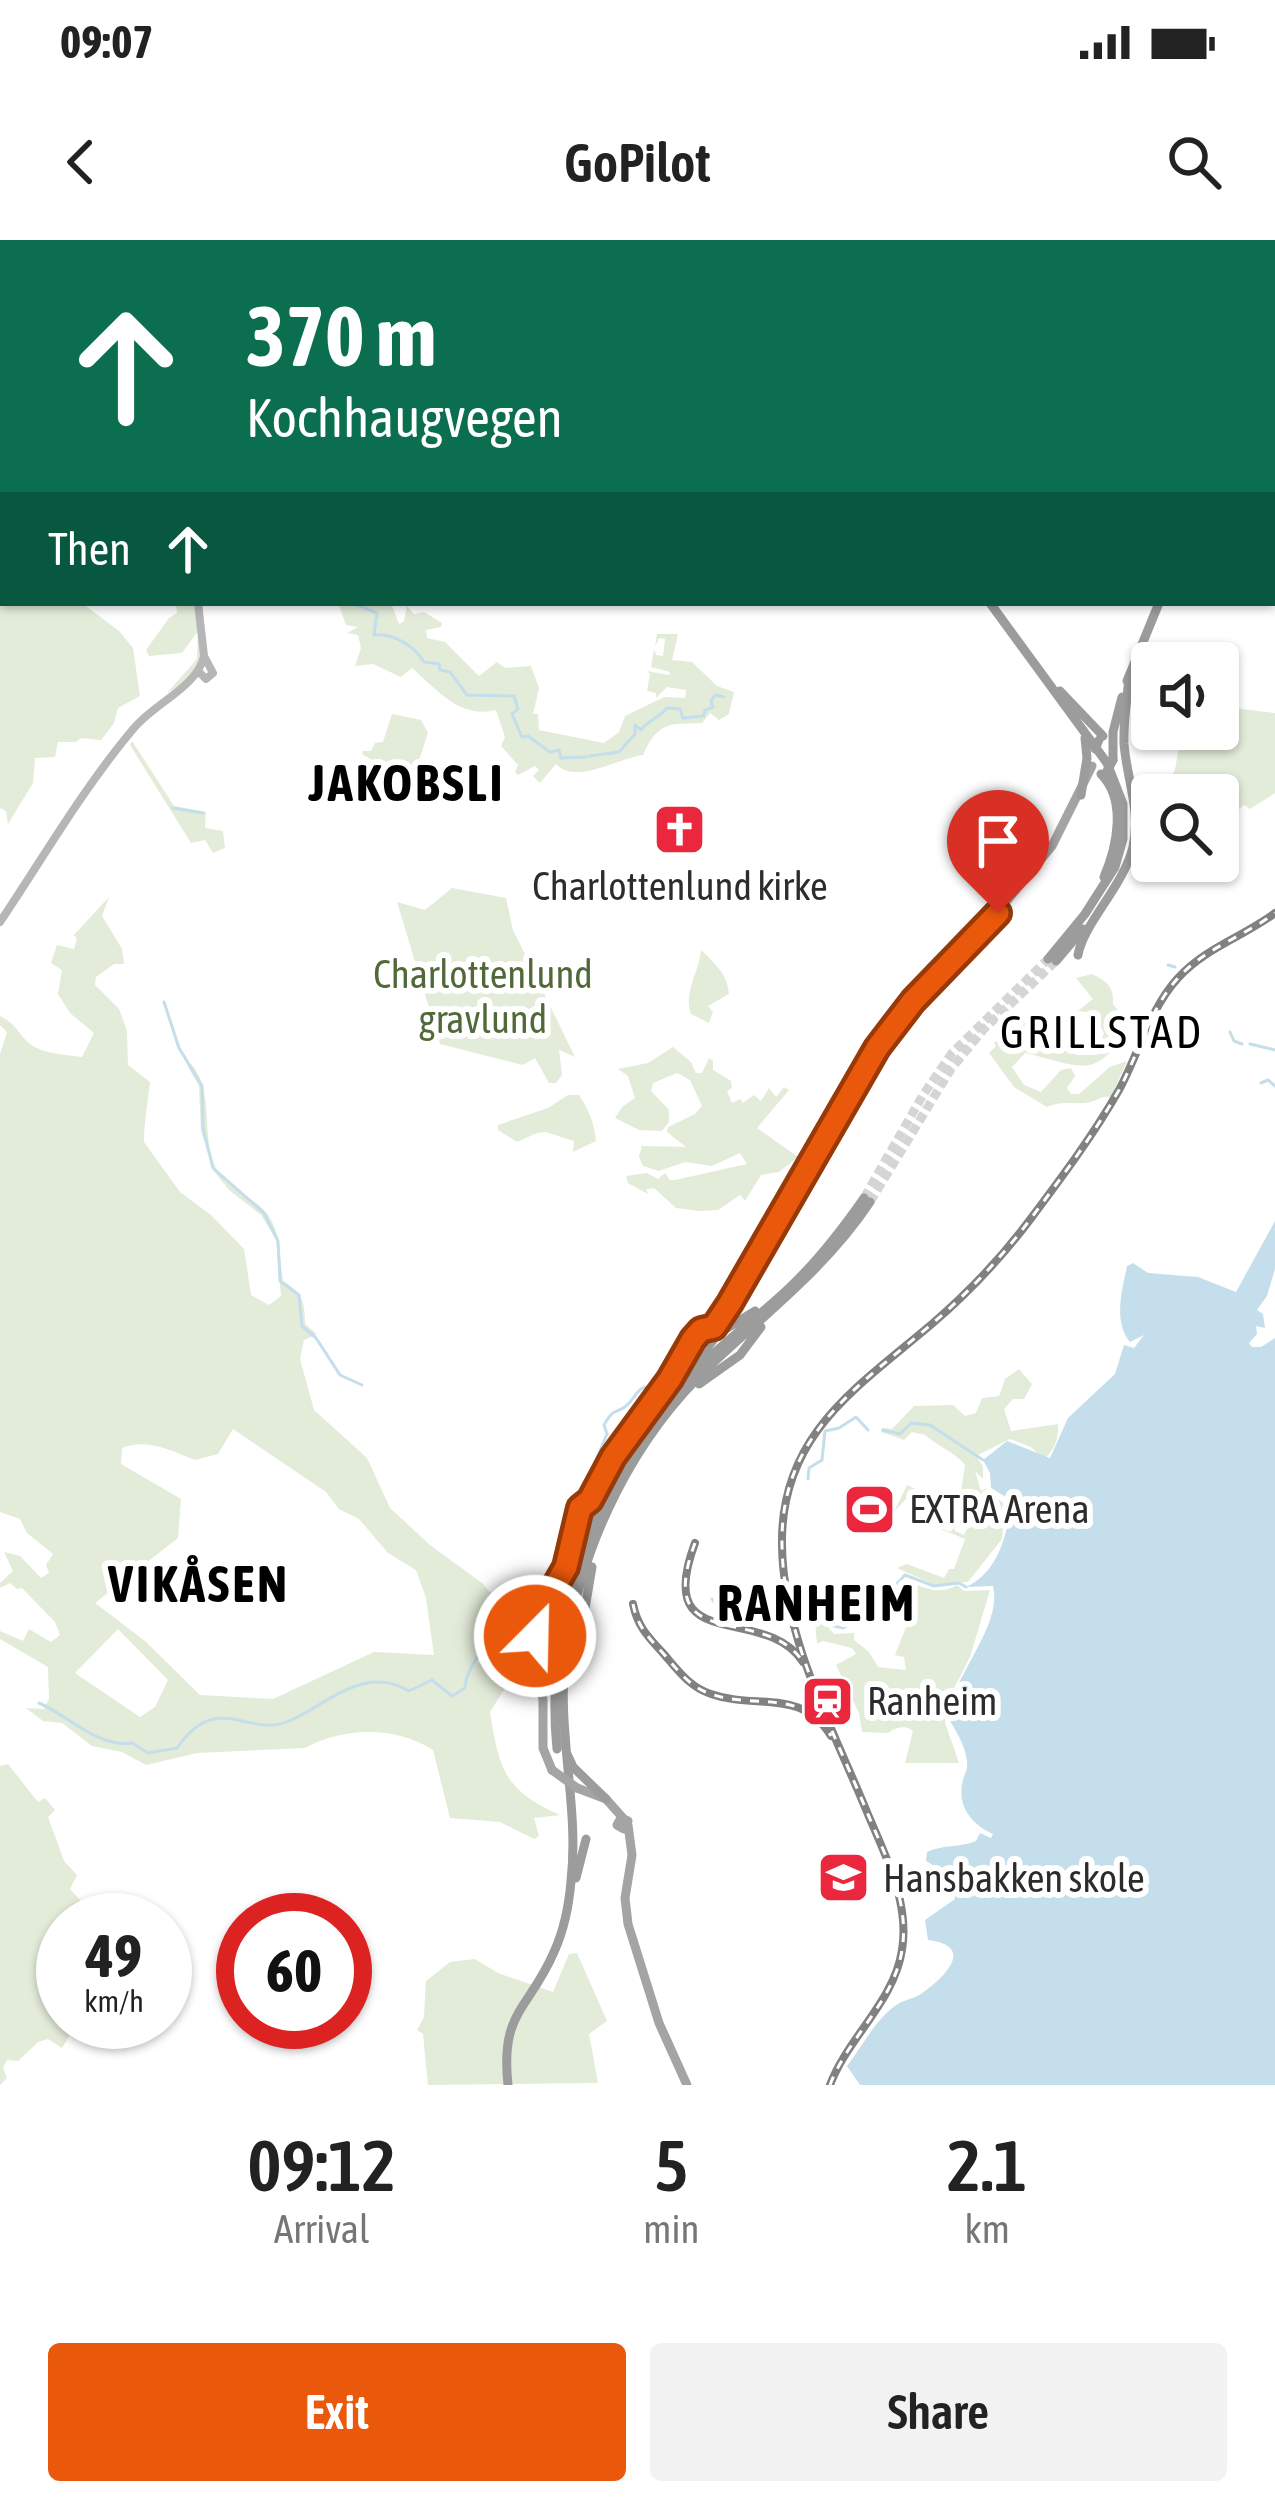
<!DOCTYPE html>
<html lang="en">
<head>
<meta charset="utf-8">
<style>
  :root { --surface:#fff; --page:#f2f2f2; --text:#222; --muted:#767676; --accent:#ea580c }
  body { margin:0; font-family:"Asap Condensed",sans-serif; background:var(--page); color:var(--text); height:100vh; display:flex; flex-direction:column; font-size:45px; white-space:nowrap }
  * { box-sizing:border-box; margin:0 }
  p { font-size:39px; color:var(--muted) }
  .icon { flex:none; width:66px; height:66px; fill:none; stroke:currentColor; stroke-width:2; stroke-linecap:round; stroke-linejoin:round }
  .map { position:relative; height:1845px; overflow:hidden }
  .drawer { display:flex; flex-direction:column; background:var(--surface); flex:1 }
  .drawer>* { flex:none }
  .guide { position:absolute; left:0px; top:0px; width:1275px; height:366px; box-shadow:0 3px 9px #0004; background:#0b6e4f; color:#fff; overflow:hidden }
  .buttons { position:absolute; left:1131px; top:402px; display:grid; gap:24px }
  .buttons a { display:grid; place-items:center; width:108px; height:108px; border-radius:12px; background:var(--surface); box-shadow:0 3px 9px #0004; font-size:60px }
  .speed { position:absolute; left:36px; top:1653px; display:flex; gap:24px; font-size:60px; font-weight:700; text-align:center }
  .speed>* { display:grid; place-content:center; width:156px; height:156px; border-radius:50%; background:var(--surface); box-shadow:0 3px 9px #0004; line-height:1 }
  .speed small { font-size:30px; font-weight:400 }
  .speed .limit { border:18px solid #d22; background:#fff; color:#111 }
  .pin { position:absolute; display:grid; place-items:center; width:102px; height:102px; color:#fff; margin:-123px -51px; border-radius:50% 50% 50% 0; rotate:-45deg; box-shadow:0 0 12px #0007 }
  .pin .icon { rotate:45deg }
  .me { position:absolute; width:132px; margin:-66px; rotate:23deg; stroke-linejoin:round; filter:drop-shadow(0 0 9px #0008) }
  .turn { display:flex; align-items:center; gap:42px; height:252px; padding:0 48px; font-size:54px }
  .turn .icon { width:156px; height:156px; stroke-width:2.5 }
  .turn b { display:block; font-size:84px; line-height:102px }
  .then { display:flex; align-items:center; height:114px; padding:0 48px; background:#0003; gap:24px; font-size:45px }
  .eta { display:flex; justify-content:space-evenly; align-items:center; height:204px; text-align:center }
  .eta b { font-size:72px; font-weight:600; line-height:84px }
  .primary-button { display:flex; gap:24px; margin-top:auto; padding:24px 48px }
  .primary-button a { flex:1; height:138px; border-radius:12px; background:var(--accent); color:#fff; font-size:48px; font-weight:600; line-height:138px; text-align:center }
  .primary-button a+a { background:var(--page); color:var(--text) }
  .status { display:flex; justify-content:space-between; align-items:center; height:84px; padding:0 60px; background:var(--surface); direction:ltr }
  .status svg { height:33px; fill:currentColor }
  header { display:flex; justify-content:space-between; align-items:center; height:156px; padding:0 48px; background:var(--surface); font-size:54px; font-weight:600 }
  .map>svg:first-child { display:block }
</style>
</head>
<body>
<div class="status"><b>09:07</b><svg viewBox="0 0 49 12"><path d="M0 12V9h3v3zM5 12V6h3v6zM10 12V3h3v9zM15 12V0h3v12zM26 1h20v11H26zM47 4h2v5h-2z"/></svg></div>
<header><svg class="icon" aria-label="back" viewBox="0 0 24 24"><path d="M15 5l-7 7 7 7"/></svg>GoPilot<svg class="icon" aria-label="search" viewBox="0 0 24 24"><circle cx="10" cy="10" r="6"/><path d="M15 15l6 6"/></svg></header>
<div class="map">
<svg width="1275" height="1845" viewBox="0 0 1275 1845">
  <rect width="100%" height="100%" fill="#fff"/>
  <path fill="#e3ebd9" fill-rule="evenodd" d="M0,311L3,363H82L119,391L133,408L140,456L118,468L114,483L101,500L81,498L76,502H58L55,517L35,518L33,543L8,584L6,571L0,568Z
    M176,363H196C201,407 211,428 167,453L197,419L198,391L182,413L149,416L146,410L169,378L177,373Z
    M338,363H391L399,384L404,381L407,366L414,374L424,372L442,383L441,387L426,390L427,398L445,402L479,436L497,422L505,428L531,426L539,448L533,474H538L539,490L604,503L619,492L625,476L664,457L685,458L686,450L667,447L656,458V453L647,451L650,434L647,431L669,435L670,432L651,427L654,409L656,415L663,416L665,399L659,398L655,407L657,394H678L672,420L692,422L717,446L734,452L729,474L719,480L710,473L702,483C670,484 658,481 643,515C616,519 576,545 556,524L540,543L533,536L539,530L535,526L518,535L515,532L518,525L501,506L505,497L496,470C459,479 438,450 412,428L401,437L373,424L355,426L361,408L358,395L347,393L358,387L346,385Z
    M1218,466L1275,473V553L1250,569L1244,565L1218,587V555H1161L1175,530L1182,489H1218Z
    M392,474L421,480L428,493L411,544L407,541L409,535L404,532L399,536L362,514L363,511H371L375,503L383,502Z
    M132,501L174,566L206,572L205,588L223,591L225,608L213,613L205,600L191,603L130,505Z
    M452,648L506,658L513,690L575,817L559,810L562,835L556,843H549L535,818L523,825L440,804L397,662L425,670Z
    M109,657L102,676L122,709L124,724H114L96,737L95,745L119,769L127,791L128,825L150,842C148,861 144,881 144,902L180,952L211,975L244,1009L251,1055L269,1065L281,1056L276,999L261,975L229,950L213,930L201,891L199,846L187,825L191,824C215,852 201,891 214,924C223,945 248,954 263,969C282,989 279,1016 283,1041C302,1053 305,1061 305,1084L317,1094L304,1100L300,1119L314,1170L367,1218L390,1268L430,1305L482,1343L495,1358L496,1369L520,1374L518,1380L505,1381L477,1422L505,1428V1448L490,1472C499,1531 506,1551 560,1575L534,1578L539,1596L534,1599L500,1582L450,1578L433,1510C396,1486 344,1487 305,1508L197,1513L146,1525L122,1512L92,1506L62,1483L43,1481L26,1468L44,1469L49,1458L48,1427L0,1399V1391L23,1401L29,1389L51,1402L60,1395L55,1382L22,1348L17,1349L10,1343L0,1348V1343L13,1331L4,1312L20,1316L41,1338L49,1333L46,1325L53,1314L27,1293L20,1279L0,1272V814L7,792L0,785V776C18,785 17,793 30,804C43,814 67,815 82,817L94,793L70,773L58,754L62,730L51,723L57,705L74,709L77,699L74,695ZM233,1189L326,1252L339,1269L359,1279L388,1313L416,1330L426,1358L434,1415L374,1412L273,1459L200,1455L145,1401L95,1363L178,1298L181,1259L121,1224L122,1208C147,1198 170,1210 195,1220L218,1214ZM118,1389L168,1440L155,1467L140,1477L75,1433Z
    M701,710C715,724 727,733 729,754L708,766L713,772L709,783L691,774C683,751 699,734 701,710Z
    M1092,734C1107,741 1114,747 1113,764L1128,783C1098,843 1082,826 1025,813L1012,827L1024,845L1041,852L1061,830L1071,828L1075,836L1067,848L1071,854H1079L1110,827L1127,821L1111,857C1100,855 1097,862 1084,863C1069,864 1062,861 1047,867L1014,847L989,813L996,806L994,803L1012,790L1020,778C1042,774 1059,779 1076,796V815H1097L1104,793L1094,773L1078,771L1093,759L1076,738Z
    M673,807L691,822L696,833H702L709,818L713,821V830L731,841L732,848L727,851L732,863L740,859L743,863L754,855L761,861L769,848L776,857L784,847L789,850L757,888L798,917L779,932L761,935L745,961L740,955L718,970L699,971L676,968L654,948L646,949L648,954L628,943L626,936L647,933L658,939L665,933L670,940H675L747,924L740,913L712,926L685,922L659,931L643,926L639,917L642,906L686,907L667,892L668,887L695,874L702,866L690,840L677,833L653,843L651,851L669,870V882L662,891L639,890L615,878L622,867L635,858L628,836L618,829L648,823Z
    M568,855H579C589,870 594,882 596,901L573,912L574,901C538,891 550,887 517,902L498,890V885L548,868Z
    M1019,1129L1032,1144L1024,1159H1013L1004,1169L1011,1191L1058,1184C1059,1197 1055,1210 1044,1219L1031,1207L1010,1199L976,1216L983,1226V1239L975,1231L981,1251L986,1248L1005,1265L1002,1299L968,1342L935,1345L897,1328L907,1324L944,1338L949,1329H954L965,1299L909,1276L951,1292L955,1284V1291L964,1295L971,1278L935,1265L931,1272L905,1260L894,1272L907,1245L920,1251L921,1256L931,1257L936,1253L955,1265L963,1266L960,1258L965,1225C954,1211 937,1206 925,1195L912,1192L904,1200L881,1192L882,1188L892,1189L914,1166L953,1165L965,1176L976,1173L982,1158L999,1156L1005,1139Z
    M918,1345C931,1351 944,1353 957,1345L964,1351L990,1350L970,1417L947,1462L945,1483L959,1523H905L913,1491C906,1484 894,1488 888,1493L862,1492L859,1473L836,1425L856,1414L852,1408L823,1401L817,1404L815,1381L822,1380L834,1394L854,1393V1400L869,1412L878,1427L906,1430L904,1417L895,1415L910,1377L905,1350Z
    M8,1524L38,1562L45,1558L55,1570L48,1577L64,1621L77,1635L70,1649L98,1680H63V1782H78L62,1808L48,1799L38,1802L18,1821L7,1820L3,1828L7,1838L0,1845V1526Z
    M577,1713L607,1781L589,1794L598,1843L428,1845L423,1794L417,1790L424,1777L426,1741L450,1722L475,1719L498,1733L553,1752L569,1714Z"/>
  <path fill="#c4deec" d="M1275,981V1029L1267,1056L1257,1070L1263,1074L1265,1088L1256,1086L1257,1094L1249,1103L1252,1107H1261L1275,1098V1845H860L847,1826C861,1808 876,1779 895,1766C902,1760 913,1759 921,1754C944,1738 977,1706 928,1700L925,1680L955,1659C952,1638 944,1631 926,1621L927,1612C944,1604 959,1608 976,1601L980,1593L991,1598L993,1594C972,1585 956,1566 963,1540C965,1531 968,1532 967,1521C965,1504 955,1490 948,1477C952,1436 1003,1386 993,1346L966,1347C999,1332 1008,1293 1011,1260L991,1248L990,1233L983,1220L1007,1201L1050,1218L1068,1178L1115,1134L1124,1105L1134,1108L1144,1095L1130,1102C1113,1081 1122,1051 1127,1026L1133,1023L1148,1033L1198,1037L1236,1052Z"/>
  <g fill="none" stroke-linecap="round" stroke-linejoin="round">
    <path stroke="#c4deec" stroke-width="3" d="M0,52H3
      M352,363L377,373L374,395C394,393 414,406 424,422L439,424L440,430L450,432L467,455L514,456L518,469L512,474L522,497L528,496L550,512L559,510L561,518L587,517
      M590,516L619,512L635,494V485L641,490C647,481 659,478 667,468L680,469L683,478L704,476L705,470L713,467L711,461L715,455L724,457
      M173,568L203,573
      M1168,725L1175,727
      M164,762L179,808L202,846L203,888L213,928L264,973L278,1001L280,1041L299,1055L302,1086L316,1098L340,1135L362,1145
      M1230,792L1234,801L1242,804
      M1250,804L1275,810
      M1261,843L1268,840L1275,846
      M883,1190L900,1194L911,1183L930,1185L983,1220
      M596,1220L607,1194L604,1185C615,1166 615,1175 626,1166C638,1157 634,1145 657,1146
      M808,1239L809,1228L822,1220L825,1191L839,1188L856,1177L868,1190
      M891,1350L905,1335L934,1346L959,1343L966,1347
      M712,1359L722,1373
      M732,1372L755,1374L771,1384L825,1377V1384L843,1388L883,1365L889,1354
      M39,1463C69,1476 98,1508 132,1503L148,1513L177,1508C218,1449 248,1499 289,1481C327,1465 363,1424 409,1451L432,1440L452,1456L465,1448C467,1422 490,1407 495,1382L525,1363"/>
    <path stroke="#d5d5d5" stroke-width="9" stroke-dasharray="9 4.5" stroke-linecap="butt" d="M864,958L923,855L952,813L1048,719
      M870,962L951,829L984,789L1056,721"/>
    <path stroke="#b6b6b6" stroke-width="8" d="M251,3L252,0
      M1272,245H1275
      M198,363L204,416L213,433L206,439L200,433
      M0,682C43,618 84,547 134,488C155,463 198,446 204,416"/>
    <path stroke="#a4a4a4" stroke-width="9" d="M1000,669L1052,606L1092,526
      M711,1077L716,1084L709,1088L705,1081Z
      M715,1081L736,1055L877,808L957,711L1002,667
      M588,1252L591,1259L585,1262L581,1255Z
      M591,1254L626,1196L667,1144L705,1084
      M533,1387L566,1326L582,1260
      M535,1387L540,1392L535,1397L530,1391Z
      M532,1396L543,1460V1508L552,1530
      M577,1548L606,1559L623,1578
      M621,1578L628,1581L624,1589L617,1585Z
      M628,1585L632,1615L625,1658L628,1684L659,1783L687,1845"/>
    <path stroke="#9c9c9c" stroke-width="9" d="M711,0L714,3
      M724,0L726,3
      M1272,108L1275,102
      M990,363L1107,523L1123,564V599L1115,627L1085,674L1048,719
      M1127,441L1159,363
      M1060,451L1103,496
      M1113,520V492L1122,457
      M1101,534C1127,560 1117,607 1104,637
      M1081,555L1087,518L1085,498
      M1078,715C1083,684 1123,647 1133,607C1141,571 1127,540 1124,504C1123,482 1127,460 1129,438
      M1056,721L1083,689
      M721,1092L755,1071
      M692,1127L718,1094
      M699,1144L740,1115L761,1087
      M548,1394L580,1309
      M580,1398L592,1327
      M557,1509C543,1372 601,1227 696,1130C725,1101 757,1078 787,1050C816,1023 841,991 864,958
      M567,1514L573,1527L606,1559
      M576,1638L586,1599
      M508,1845C500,1771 529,1770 554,1712C564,1690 569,1665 571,1641C580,1562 554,1487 567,1404C583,1301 634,1197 711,1125C767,1072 826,1028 870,962"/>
    <defs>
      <path id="rail" d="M695,1303C652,1418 764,1362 803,1422
        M633,1364C637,1385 647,1396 662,1412C677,1429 689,1447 711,1454C756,1470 801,1447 831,1496
        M830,1845C848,1797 894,1762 902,1710C910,1662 885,1615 867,1572C833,1489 783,1397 782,1305C780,1194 858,1147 933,1083C969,1052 1003,1016 1032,977C1062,937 1094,894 1119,850C1139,813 1149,770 1178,738C1205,708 1243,697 1275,673"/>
    </defs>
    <use href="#rail" stroke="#818181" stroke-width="8"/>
    <use href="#rail" stroke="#fff" stroke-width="3" stroke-dasharray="9" stroke-linecap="butt"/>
    <path stroke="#a4a4a4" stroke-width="9" d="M553,1394L575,1398
      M552,1530L577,1548"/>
    <path stroke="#9c9c9c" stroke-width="9" d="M1095,509L1099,500
      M1107,531L1113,520"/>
  </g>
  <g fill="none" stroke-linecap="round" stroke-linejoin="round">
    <defs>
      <path id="route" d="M535,1396L540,1392L539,1374L566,1327L580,1268L590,1260L613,1217L670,1139L693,1099L701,1090L714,1087L730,1063L877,808L913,761L998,673"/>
    </defs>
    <use href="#route" stroke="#983908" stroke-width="30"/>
    <use href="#route" stroke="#ea580c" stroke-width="21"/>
  </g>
  <defs>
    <symbol id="church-square" viewBox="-11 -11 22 22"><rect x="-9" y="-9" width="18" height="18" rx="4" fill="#eb273e" stroke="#fff"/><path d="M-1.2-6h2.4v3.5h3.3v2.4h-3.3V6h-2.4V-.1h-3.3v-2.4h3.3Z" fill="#fff"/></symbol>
    <symbol id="stadium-square" viewBox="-11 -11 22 22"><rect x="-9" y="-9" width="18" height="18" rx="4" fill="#eb273e" stroke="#fff"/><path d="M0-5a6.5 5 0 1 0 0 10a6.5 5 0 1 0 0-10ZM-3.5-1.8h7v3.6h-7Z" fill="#fff"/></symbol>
    <symbol id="station-square" viewBox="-11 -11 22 22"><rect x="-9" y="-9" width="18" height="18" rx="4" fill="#eb273e" stroke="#fff"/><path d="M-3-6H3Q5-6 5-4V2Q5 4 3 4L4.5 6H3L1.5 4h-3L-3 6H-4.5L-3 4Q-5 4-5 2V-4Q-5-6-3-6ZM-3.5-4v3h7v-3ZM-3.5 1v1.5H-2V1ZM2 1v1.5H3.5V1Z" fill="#fff"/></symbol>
    <symbol id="school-square" viewBox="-11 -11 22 22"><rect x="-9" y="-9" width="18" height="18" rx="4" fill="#eb273e" stroke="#fff"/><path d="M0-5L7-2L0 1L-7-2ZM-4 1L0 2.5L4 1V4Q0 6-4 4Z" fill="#fff"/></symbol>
  </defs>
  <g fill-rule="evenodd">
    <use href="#church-square" x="650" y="560" width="59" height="59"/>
    <use href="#stadium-square" x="840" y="1240" width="59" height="59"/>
    <use href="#station-square" x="798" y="1432" width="59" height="59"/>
    <use href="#school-square" x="814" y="1608" width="59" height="59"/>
  </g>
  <g text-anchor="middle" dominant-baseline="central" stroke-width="12" stroke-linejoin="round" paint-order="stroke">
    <g font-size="39" fill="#2c2c2c" stroke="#fff" text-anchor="start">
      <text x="680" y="646" text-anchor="middle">Charlottenlund kirke</text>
      <text x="909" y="1269">EXTRA Arena</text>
      <text x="867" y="1461">Ranheim</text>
      <text x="883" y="1638">Hansbakken skole</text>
    </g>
    <g font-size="39" fill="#516939" stroke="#fff">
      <text x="483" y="734">Charlottenlund<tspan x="483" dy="45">gravlund</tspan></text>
    </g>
    <g font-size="45" letter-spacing="3" fill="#000" stroke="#fff">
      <text x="1102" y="792">GRILLSTAD</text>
    </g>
    <g font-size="51" font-weight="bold" letter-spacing="3" fill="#000" stroke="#fff">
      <text x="407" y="542">JAKOBSLI</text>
      <text x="199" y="1343">VIKÅSEN</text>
      <text x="817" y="1362">RANHEIM</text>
    </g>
  </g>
</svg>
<div class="buttons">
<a><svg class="icon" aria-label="sound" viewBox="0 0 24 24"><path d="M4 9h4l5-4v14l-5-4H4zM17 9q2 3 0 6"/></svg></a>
<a><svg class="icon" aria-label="search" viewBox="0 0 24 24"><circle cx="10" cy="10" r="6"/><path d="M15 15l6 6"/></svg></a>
</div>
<div class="speed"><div>49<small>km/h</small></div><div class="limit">60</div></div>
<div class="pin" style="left:998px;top:673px;background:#d93025"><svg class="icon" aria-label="arrive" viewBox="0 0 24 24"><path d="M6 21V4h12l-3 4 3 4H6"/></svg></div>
<svg class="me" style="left:535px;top:1396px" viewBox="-20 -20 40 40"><circle r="17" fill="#ea580c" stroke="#fff" stroke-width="3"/><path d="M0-11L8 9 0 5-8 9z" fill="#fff"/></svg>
<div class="guide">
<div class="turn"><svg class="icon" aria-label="ahead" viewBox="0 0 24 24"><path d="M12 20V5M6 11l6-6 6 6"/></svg><div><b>370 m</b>Kochhaugvegen</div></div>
<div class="then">Then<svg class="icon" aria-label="ahead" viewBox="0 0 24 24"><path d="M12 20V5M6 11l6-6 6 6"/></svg></div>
</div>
</div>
<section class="drawer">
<div class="eta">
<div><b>09:12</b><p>Arrival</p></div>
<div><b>5</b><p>min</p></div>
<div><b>2.1</b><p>km</p></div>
</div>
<div class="primary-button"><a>Exit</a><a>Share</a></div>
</section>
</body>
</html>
